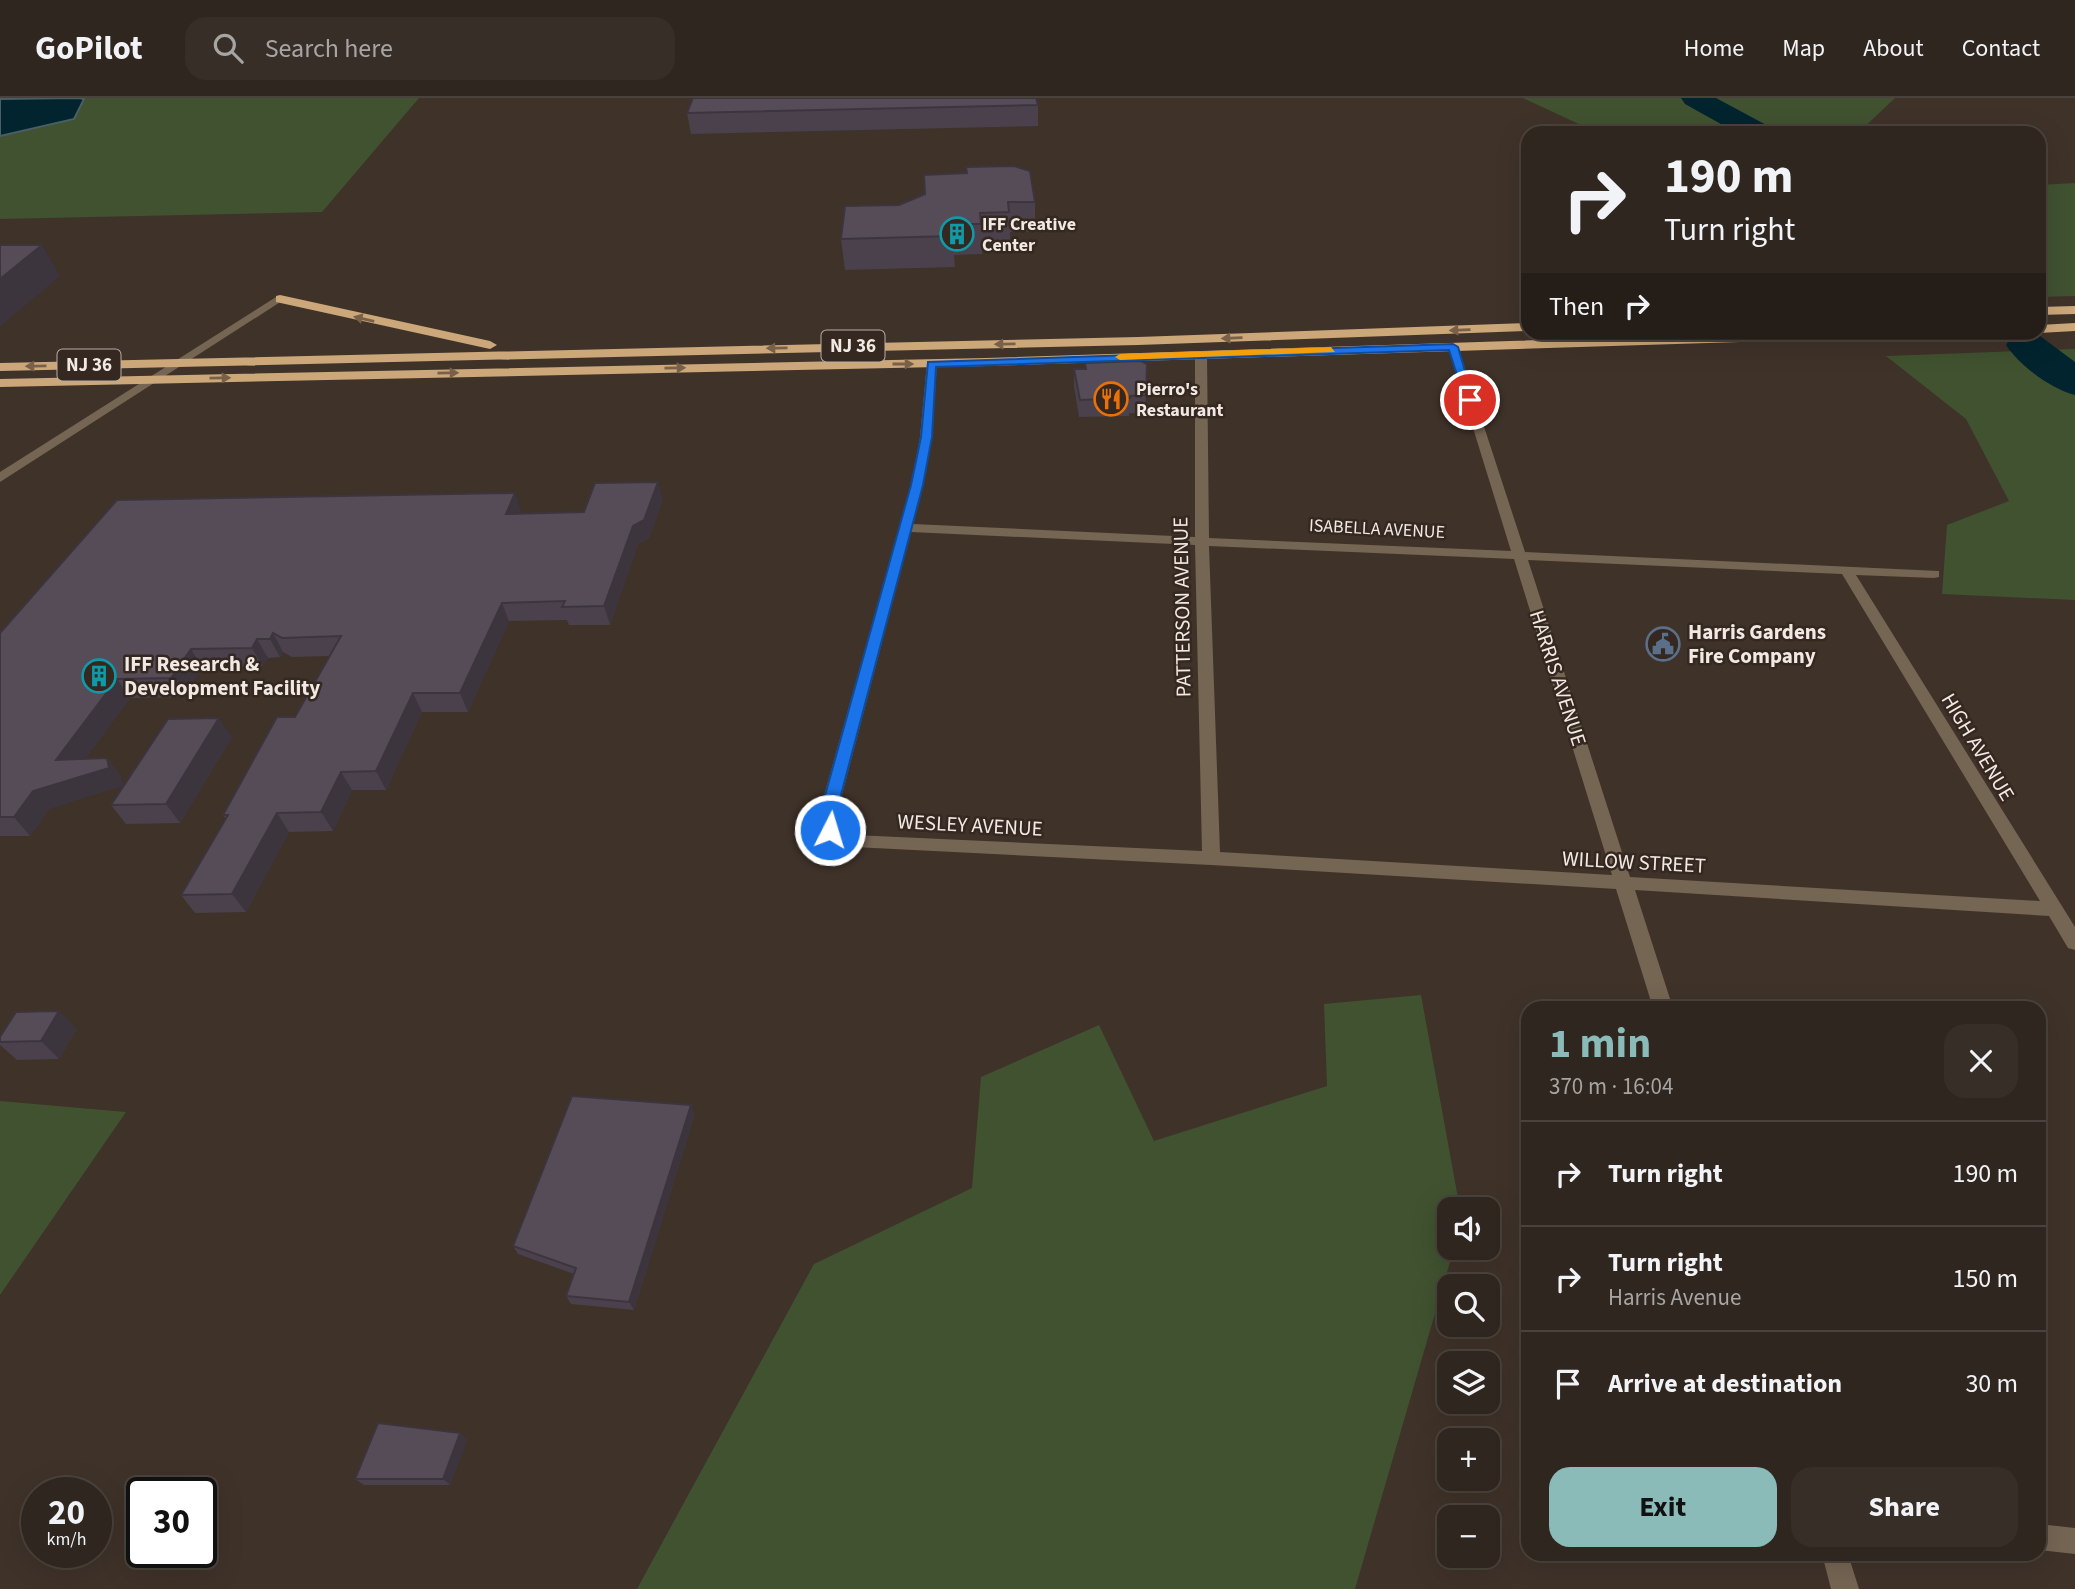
<!DOCTYPE html>
<html lang="en">
<head>
<meta charset="utf-8">
<style>
  :root { --surface:#2f261f; --page:#372e28; --text:#f1f3f6; --muted:#a7a5a4; --line:#4a433d; --accent:#8bbbb9 }
  body { margin:0; font-family:"Source Sans 3",sans-serif; background:var(--page); color:var(--text); height:100vh; display:flex; flex-direction:column; font-size:26px; white-space:nowrap }
  * { box-sizing:border-box; margin:0 }
  p { font-size:23px; color:var(--muted) }
  .icon { flex:none; width:38px; height:38px; fill:none; stroke:currentColor; stroke-width:2; stroke-linecap:round; stroke-linejoin:round }
  .map { position:relative; flex:1; overflow:hidden }
  .side { position:absolute; left:1521px; top:903px; width:525px; height:560px; display:flex; flex-direction:column; background:var(--surface); border-radius:21px; box-shadow:0 7px 28px #0002,0 0 0 2px var(--line) }
  .side>* { flex:none }
  .hud { position:absolute; left:1521px; top:28px; width:525px; height:214px; border-radius:21px; box-shadow:0 7px 28px #0002,0 0 0 2px var(--line); background:#2f261f; color:var(--text); overflow:hidden }
  .fabs { position:absolute; left:1437px; top:1099px; display:grid; gap:14px }
  .fabs a { display:grid; place-items:center; width:63px; height:63px; border-radius:14px; background:var(--surface); box-shadow:0 7px 28px #0002,0 0 0 2px var(--line); font-size:35px }
  .speed { position:absolute; left:21px; top:1379px; display:flex; gap:14px; font-size:35px; font-weight:700; text-align:center }
  .speed>* { display:grid; place-content:center; width:91px; height:91px; border-radius:50%; background:var(--surface); box-shadow:0 7px 28px #0002,0 0 0 2px var(--line); line-height:1 }
  .speed small { font-size:18px; font-weight:400 }
  .speed .limit { border:4px solid #111; border-radius:10px; background:#fff; color:#111 }
  .pin { position:absolute; display:grid; place-items:center; width:60px; height:60px; color:#fff; margin:-30px; border:4px solid #fff; border-radius:50%; box-shadow:0 2px 7px #0007 }
  .me { position:absolute; width:77px; margin:-38px; rotate:5deg; stroke-linejoin:round; filter:drop-shadow(0 0 5px #0008) }
  .turn { display:flex; align-items:center; gap:24px; height:147px; padding:0 28px; font-size:32px }
  .turn .icon { width:91px; height:91px; stroke-width:2.5 }
  .turn b { display:block; font-size:49px; line-height:60px }
  .then { display:flex; align-items:center; height:66px; padding:0 28px; background:#0003; gap:14px; font-size:26px }
  .round { display:grid; place-items:center; flex:none; width:74px; height:74px; border-radius:21px; background:var(--page) }
  .summary { display:flex; align-items:center; justify-content:space-between; height:119px; padding:0 28px }
  h1 { font-size:42px; font-weight:700; line-height:52px; color:var(--accent) }
  .primary-button { display:flex; gap:14px; margin-top:auto; padding:14px 28px }
  .primary-button a { flex:1; height:80px; border-radius:21px; background:var(--accent); color:#111; font-size:28px; font-weight:700; line-height:80px; text-align:center }
  .primary-button a+a { background:var(--page); color:var(--text) }
  ul { padding:0; list-style:none }
  li { display:flex; align-items:center; gap:21px; height:105px; padding:0 28px; border-top:2px solid var(--line) }
  li div { flex:1 }
  li b { display:block; font-size:26px }
  li em { font-style:normal }
  header { display:flex; align-items:center; gap:42px; box-sizing:border-box; height:98px; padding:0 35px; background:var(--surface); border-bottom:2px solid var(--line) }
  header strong { font-size:33px }
  nav { display:flex; gap:38px; margin-inline-start:auto; font-size:24px }
  .search { width:490px; height:63px; background:var(--page); display:flex; align-items:center; gap:18px; box-sizing:border-box; padding:0 24px; border-radius:21px; color:var(--muted); font-size:26px }
  .map>svg:first-child { display:block }
</style>
</head>
<body>
<header>
<strong>GoPilot</strong>
<div class="search"><svg class="icon" aria-label="search" viewBox="0 0 24 24"><circle cx="10" cy="10" r="6"/><path d="M15 15l6 6"/></svg>Search here</div>
<nav><a>Home</a><a>Map</a><a>About</a><a>Contact</a></nav>
</header>
<div class="map">
<svg width="2075" height="1491" viewBox="0 0 2075 1491">
  <rect width="100%" height="100%" fill="#3f3229"/>
  <path fill="#405230" d="M79,0H419L322,114L0,121V38L83,1Z
    M1523,0H1895L1858,35H1622L1583,28Z
    M2075,85V198L2039,199V87Z
    M2075,251V502L1942,496L1947,427L2009,403L1966,321L1886,258Z
    M1421,897L1460,1111H1449V1150H1454L1355,1491H637L814,1166L972,1090L981,979L1099,927L1154,1043L1327,988L1324,906Z
    M0,1003L126,1014L0,1197Z"/>
  <path fill="#01242f" stroke="#495f65" stroke-width="2" d="M0,1L79,0L84,1L74,21L0,38Z"/>
  <g fill="none" stroke-linecap="round" stroke-linejoin="round">
    <path fill="#01242f" fill-rule="evenodd" d="M1681,0H1716L1770,29L1774,35H1737L1685,6Z
      M2026,235L2040,238L2075,264V297C2051,291 2020,268 2006,247L2012,238Z"/>
    <path fill="#756553" fill-rule="evenodd" d="M276,199L285,201L0,384V374Z
      M1453,246L1458,249L1525,454L1939,473V479L1934,480L1856,477L2075,829V852L2068,850L2049,818L1635,792L1673,910H1653L1616,791L1211,767L854,749C827,742 822,742 820,712L911,387L920,339L927,264L937,266L932,339L913,426L1195,439V257L1201,254L1207,257L1209,440L1511,453L1448,249ZM911,434L1195,447L1202,753L854,737L839,730L838,712ZM1209,448L1514,461L1612,777L1220,754ZM1528,462L1842,476L2040,803L1630,779Z
      M2039,1426L2075,1430V1456L2039,1452Z
      M1822,1456H1848L1859,1491H1831Z"/>
    <path fill="#cca77a" fill-rule="evenodd" d="M280,197L490,243L497,247L490,251L276,204V198Z
      M2075,208V216L2039,217V209Z
      M1528,225V233L1138,247L0,273V265L1138,239Z
      M2075,225V233L2039,235L2038,234L2039,227Z
      M1787,234H1931L1925,238L986,268L0,289V281L986,260Z"/>
  </g>
  <path fill="#4a414c" d="M1038,7V28L691,36L687,15Z
    M1035,104V134H1010V145L982,146V156L954,157L955,169L845,172L841,141L899,107Z
    M1085,265L1146,297L1145,315H1129V318L1079,319L1074,288V271H1085Z
    M663,401L649,440L638,446L610,527H569L567,522L509,523L468,614H422L386,692H352L333,733L289,734L246,814L195,815L181,797L226,721L223,717L295,619L330,558L292,559L283,554L280,559L268,560L262,568L202,570L183,599L130,600L85,661L107,660L121,679L49,711L30,738H0V535L521,413L520,415L584,414Z
    M232,639L180,725L126,726L111,707Z
    M77,931L59,961L17,962L0,947V939Z
    M695,1016L634,1212L571,1206L566,1198L574,1176L518,1156L513,1148Z
    M467,1342L450,1387H364L355,1381Z"/>
  <path fill="#3c353e" d="M42,147L60,178L0,229V181Z
    M658,384L663,401L649,440L638,446L610,527L604,508L633,428Z
    M515,395L521,413L512,434L506,416Z
    M502,505L509,523L468,614L460,595Z
    M273,535L283,554L280,559L270,541Z
    M257,541L268,560L262,568L252,550Z
    M191,551L202,570L183,599L171,580Z
    M117,581L130,600L71,681L56,662Z
    M413,595L422,614L386,692L376,673Z
    M219,620L232,639L180,725L166,706Z
    M107,660L121,679L123,688L49,711L30,738L14,719L33,693Z
    M341,674L352,692L333,733L321,714Z
    M277,715L289,734L246,814L232,796Z
    M59,913L77,931L59,961L41,943Z
    M691,1007L695,1016L634,1212L629,1204Z
    M460,1335L467,1342L450,1387L443,1381Z"/>
  <path fill="#564c58" stroke="#3c353e" stroke-width="2" d="M693,0H1036L1038,7L687,15Z
    M1014,68L1030,73L1035,104H1008L1009,114L980,115L981,126H953V138L841,141L845,108L899,107L925,96L924,77L967,75L966,69Z
    M0,147H42L0,181Z
    M1141,263L1147,266L1146,297L1130,298V300L1080,302L1074,271H1086L1085,265Z
    M658,384L644,422L633,428L604,508L562,509L565,503L502,505L460,595H413L376,673L341,674L321,714L277,715L232,796L181,797L228,717H223L277,619H295L341,538L282,540L273,535L270,541H257L252,550L191,551L171,580L117,581L56,662L107,660L109,670L33,693L14,719H0V535L117,402L515,395L506,416L584,414L595,385Z
    M219,620L166,706L111,707L168,621Z
    M59,913L41,943L0,944V939L16,914Z
    M572,998L691,1007L629,1204L566,1198L576,1170L513,1148Z
    M378,1325L460,1335L443,1381H355Z"/>
  <defs><path id="oneway-solid" d="M-6-.8H1V-3.2L6.5 0L1 3.2V.8H-6Z" transform="scale(1.75)"/></defs>
  <g fill="#786148">
    <use href="#oneway-solid" transform="translate(364 221) rotate(-167)"/>
    <use href="#oneway-solid" transform="translate(1460 232) rotate(178)"/>
    <use href="#oneway-solid" transform="translate(1232 240) rotate(178)"/>
    <use href="#oneway-solid" transform="translate(1005 246) rotate(179)"/>
    <use href="#oneway-solid" transform="translate(777 250) rotate(179)"/>
    <use href="#oneway-solid" transform="translate(903 266)"/>
    <use href="#oneway-solid" transform="translate(36 268) rotate(179)"/>
    <use href="#oneway-solid" transform="translate(675 270) rotate(-1)"/>
    <use href="#oneway-solid" transform="translate(448 275) rotate(-1)"/>
    <use href="#oneway-solid" transform="translate(220 280) rotate(-1)"/>
  </g>
  <path fill="#1a73e8" stroke="#114b97" stroke-width="2" d="M1453,246L1458,249L1474,304L1465,302L1449,252L936,269L932,339L923,387L837,712L838,732L830,737L825,736L821,712L911,387L921,339L928,264Z"/>
  <path fill="#f59e0b" d="M1331,249L1335,254L1120,262L1115,259L1120,256Z"/>
  <defs>
    <symbol id="building-ring" viewBox="-11 -11 22 22"><circle r="9.5" fill="#342820" stroke="#0f9aa8" stroke-width="1.5"/><path d="M-4-6H4V6H1V3H-1V6H-4ZM-2.5-4.3h1.7v1.8h-1.7ZM.8-4.3h1.7v1.8H.8ZM-2.5-1h1.7V.8h-1.7ZM.8-1h1.7V.8H.8Z" fill="#0f9aa8"/></symbol>
    <symbol id="restaurant-ring" viewBox="-11 -11 22 22"><circle r="9.5" fill="#342820" stroke="#e8710a" stroke-width="1.5"/><path d="M-5-6h1v4h1v-4h1v4h1v-4h1v5L-1.5 .5V6h-2V.5L-5-1ZM5-6V6H3V1.5H1.5Q1.5-4 5-6Z" fill="#e8710a"/></symbol>
    <symbol id="civic-ring" viewBox="-11 -11 22 22"><circle r="9.5" fill="#342820" stroke="#5c6f8a" stroke-width="1.5"/><path d="M-.6-6.5H3V-4.5H.6V-3L4-1V1h2V6H-6V1h2V-1L-.6-3ZM-1.2 2.5V6h2.4V2.5Z" fill="#5c6f8a"/></symbol>
  </defs>
  <g fill-rule="evenodd">
    <use href="#building-ring" x="938" y="117" width="38" height="38"/>
    <use href="#restaurant-ring" x="1092" y="282" width="38" height="38"/>
    <use href="#civic-ring" x="1644" y="527" width="38" height="38"/>
    <use href="#building-ring" x="80" y="559" width="38" height="38"/>
  </g>
  <g text-anchor="middle" dominant-baseline="central" stroke-width="5" stroke-linejoin="round" paint-order="stroke">
    <g font-size="18" font-weight="bold" fill="#f2e9e4" stroke="#342820" text-anchor="start">
      <text x="982" y="126">IFF Creative<tspan x="982" dy="21">Center</tspan></text>
      <text x="1136" y="291">Pierro's<tspan x="1136" dy="21">Restaurant</tspan></text>
    </g>
    <g font-size="18" fill="#f2e9e4" stroke="#342820">
      <text transform="translate(1377 431) rotate(3)">ISABELLA AVENUE</text>
    </g>
    <g fill="#342820" stroke="#b9afa9" stroke-width="2">
      <rect x="821.5" y="232.5" width="63" height="31" rx="5"/>
      <rect x="57.5" y="251.5" width="63" height="31" rx="5"/>
    </g>
    <g font-size="19" font-weight="bold" fill="#f2e9e4">
      <text x="853" y="248">NJ 36</text>
      <text x="89" y="267">NJ 36</text>
    </g>
    <g font-size="21" fill="#f2e9e4" stroke="#342820">
      <text transform="translate(1182 509) rotate(-91)">PATTERSON AVENUE</text>
      <text transform="translate(1558 580) rotate(72)">HARRIS AVENUE</text>
      <text transform="translate(1978 649) rotate(59)">HIGH AVENUE</text>
      <text transform="translate(970 727) rotate(3)">WESLEY AVENUE</text>
      <text transform="translate(1634 764) rotate(3)">WILLOW STREET</text>
    </g>
    <g font-size="21" font-weight="bold" fill="#f2e9e4" stroke="#342820" text-anchor="start">
      <text x="1688" y="534">Harris Gardens<tspan x="1688" dy="24">Fire Company</tspan></text>
      <text x="124" y="566">IFF Research &amp;<tspan x="124" dy="24">Development Facility</tspan></text>
    </g>
  </g>
</svg>
<div class="fabs">
<a><svg class="icon" aria-label="sound" viewBox="0 0 24 24"><path d="M4 9h4l5-4v14l-5-4H4zM17 9q2 3 0 6"/></svg></a>
<a><svg class="icon" aria-label="search" viewBox="0 0 24 24"><circle cx="10" cy="10" r="6"/><path d="M15 15l6 6"/></svg></a>
<a><svg class="icon" aria-label="layers" viewBox="0 0 24 24"><path d="M12 4l9 5-9 5-9-5zM3 14l9 5 9-5"/></svg></a>
<a>+</a>
<a>−</a>
</div>
<div class="speed"><div>20<small>km/h</small></div><div class="limit">30</div></div>
<div class="pin" style="left:1470px;top:302px;background:#d93025"><svg class="icon" aria-label="arrive" viewBox="0 0 24 24"><path d="M6 21V4h12l-3 4 3 4H6"/></svg></div>
<svg class="me" style="left:830px;top:732px" viewBox="-20 -20 40 40"><circle r="17" fill="#1a73e8" stroke="#fff" stroke-width="3"/><path d="M0-11L8 9 0 5-8 9z" fill="#fff"/></svg>
<div class="hud">
<div class="turn"><svg class="icon" aria-label="right" viewBox="0 0 24 24"><path d="M7 20v-9h11M14 6l5 5-5 5"/></svg><div><b>190 m</b>Turn right</div></div>
<div class="then">Then<svg class="icon" aria-label="right" viewBox="0 0 24 24"><path d="M7 20v-9h11M14 6l5 5-5 5"/></svg></div>
</div>
<section class="side">
<div class="summary"><div><h1>1 min</h1><p>370 m · 16:04</p></div><a class="round"><svg class="icon" aria-label="close" viewBox="0 0 24 24"><path d="M6 6l12 12M18 6L6 18"/></svg></a></div>
<ul>
<li><svg class="icon" aria-label="right" viewBox="0 0 24 24"><path d="M7 20v-9h11M14 6l5 5-5 5"/></svg><div><b>Turn right</b></div><em>190 m</em></li>
<li><svg class="icon" aria-label="right" viewBox="0 0 24 24"><path d="M7 20v-9h11M14 6l5 5-5 5"/></svg><div><b>Turn right</b><p>Harris Avenue</p></div><em>150 m</em></li>
<li><svg class="icon" aria-label="arrive" viewBox="0 0 24 24"><path d="M6 21V4h12l-3 4 3 4H6"/></svg><div><b>Arrive at destination</b></div><em>30 m</em></li>
</ul>
<div class="primary-button"><a>Exit</a><a>Share</a></div>
</section>
</div>
</body>
</html>
